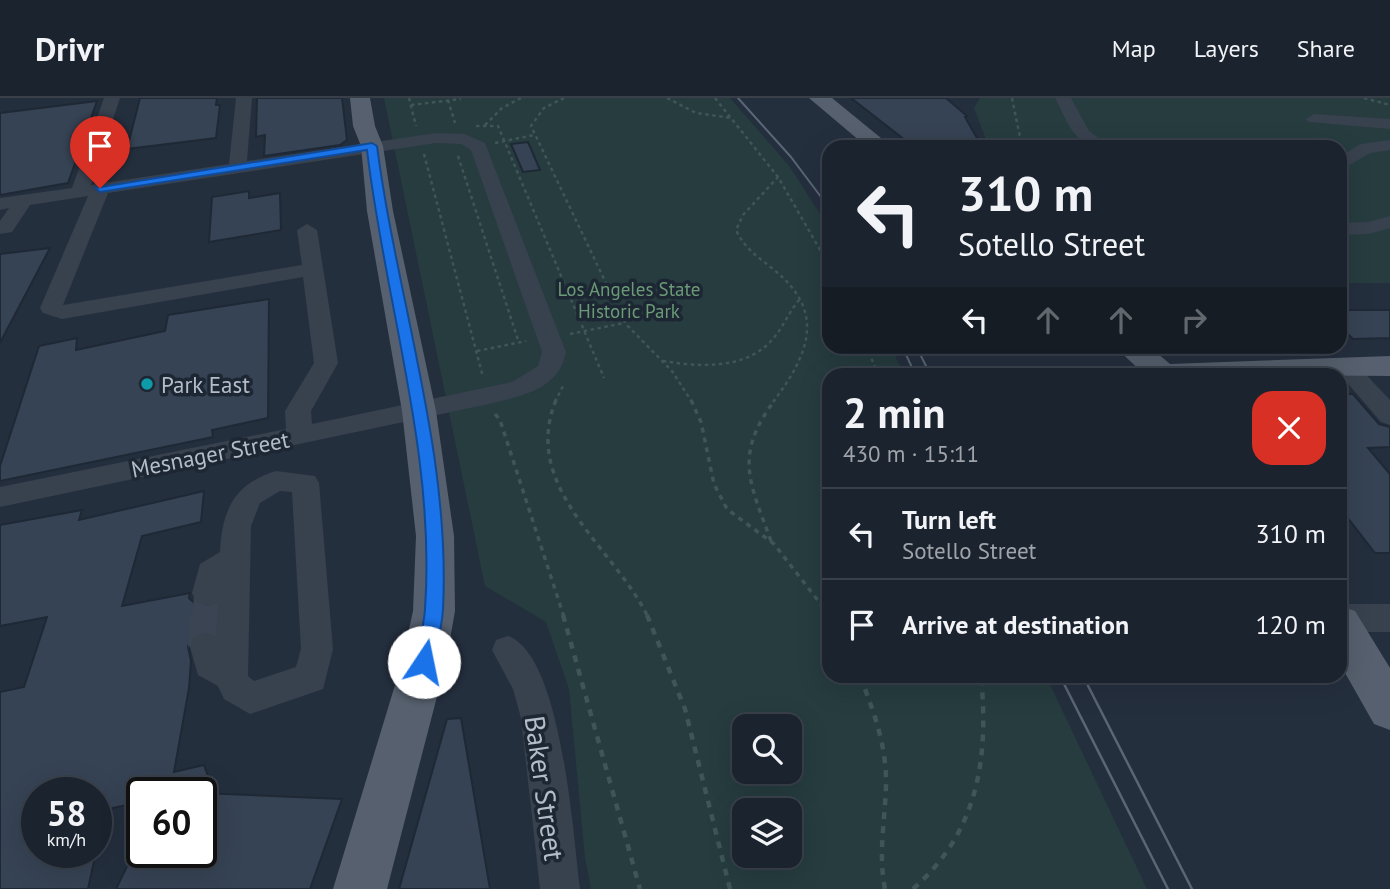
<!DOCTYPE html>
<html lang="en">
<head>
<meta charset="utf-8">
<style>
  :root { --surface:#1b232e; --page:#282f3a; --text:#f1f3f6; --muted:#a0a4aa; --line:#39404a }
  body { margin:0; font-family:"PT Sans",sans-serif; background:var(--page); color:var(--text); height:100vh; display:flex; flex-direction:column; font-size:26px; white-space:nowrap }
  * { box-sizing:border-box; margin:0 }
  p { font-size:23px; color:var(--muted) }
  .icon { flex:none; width:38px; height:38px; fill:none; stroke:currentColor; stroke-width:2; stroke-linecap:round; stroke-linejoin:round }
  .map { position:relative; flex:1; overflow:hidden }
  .side { position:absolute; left:822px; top:270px; width:525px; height:315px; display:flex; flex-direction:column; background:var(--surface); border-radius:21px; box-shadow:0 7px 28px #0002,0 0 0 2px var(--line) }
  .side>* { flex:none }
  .top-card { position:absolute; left:822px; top:42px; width:525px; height:214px; border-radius:21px; box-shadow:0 7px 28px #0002,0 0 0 2px var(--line); background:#1b232e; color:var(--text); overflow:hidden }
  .buttons { position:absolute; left:732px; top:616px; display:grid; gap:14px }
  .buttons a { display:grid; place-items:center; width:70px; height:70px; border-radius:14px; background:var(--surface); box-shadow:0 7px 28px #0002,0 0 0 2px var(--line); font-size:35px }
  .speed { position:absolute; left:21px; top:679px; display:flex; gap:14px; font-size:35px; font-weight:700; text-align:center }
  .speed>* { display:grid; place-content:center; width:91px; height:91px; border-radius:50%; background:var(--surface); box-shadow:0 7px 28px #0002,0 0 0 2px var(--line); line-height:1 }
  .speed small { font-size:18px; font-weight:400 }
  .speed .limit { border:4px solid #111; border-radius:10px; background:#fff; color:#111 }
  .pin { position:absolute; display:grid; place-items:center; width:60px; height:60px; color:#fff; margin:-72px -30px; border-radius:50% 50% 50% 0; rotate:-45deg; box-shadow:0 0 7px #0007 }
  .pin .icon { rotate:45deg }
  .me { position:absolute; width:77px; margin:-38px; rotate:11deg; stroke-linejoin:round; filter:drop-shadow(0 0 5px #0008) }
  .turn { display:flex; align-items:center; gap:24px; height:147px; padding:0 21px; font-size:32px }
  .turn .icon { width:91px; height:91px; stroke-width:2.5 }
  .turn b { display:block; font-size:49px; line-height:60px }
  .lanes { display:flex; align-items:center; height:66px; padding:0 21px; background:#0003; justify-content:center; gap:35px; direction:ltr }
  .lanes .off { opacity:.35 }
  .round { display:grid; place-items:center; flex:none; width:74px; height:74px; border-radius:21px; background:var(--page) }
  .summary { display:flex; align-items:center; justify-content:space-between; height:119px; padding:0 21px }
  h1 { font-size:42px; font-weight:700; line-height:52px }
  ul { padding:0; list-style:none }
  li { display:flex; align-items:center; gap:21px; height:91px; padding:0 21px; border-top:2px solid var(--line) }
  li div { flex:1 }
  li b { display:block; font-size:26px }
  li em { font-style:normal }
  header { display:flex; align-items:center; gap:42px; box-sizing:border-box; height:98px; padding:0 35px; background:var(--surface); border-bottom:2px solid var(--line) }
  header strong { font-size:33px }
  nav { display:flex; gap:38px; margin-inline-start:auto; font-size:24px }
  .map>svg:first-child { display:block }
</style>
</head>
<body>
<header>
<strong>Drivr</strong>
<nav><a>Map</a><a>Layers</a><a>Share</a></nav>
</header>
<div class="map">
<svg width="1390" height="791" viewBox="0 0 1390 791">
  <rect width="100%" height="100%" fill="#242f3e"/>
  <path fill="#263c3f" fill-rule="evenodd" d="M384,0H730L790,69L829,130L830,248L891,249L904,276H830V578H1046L1147,791H591L585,760L569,591L546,524L485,488ZM744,628H789V674H744ZM744,712H789V758H744Z
    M980,0H1390V185H1341L1340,49H989L974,10Z"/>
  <path fill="#364354" stroke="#1f2835" stroke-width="2" d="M140,0H217L216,7H220L216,40L127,51Z
    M257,0H342L347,42L340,47L264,58L265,37L256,39Z
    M851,0H946L967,18L965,19L982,49H914Z
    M97,3L68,85L0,97V15Z
    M528,44L540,72L523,74L511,46Z
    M249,93V100L280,95L281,132L209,144L212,99Z
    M50,150L0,245V156Z
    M269,201L268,320L212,332L213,339L0,383V368L39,248L77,240L76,252L165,233L168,217Z
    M1340,212H1390V240L1353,241L1340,228Z
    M1340,296H1353L1379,326L1390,329V349L1368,350L1390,376V455H1375L1347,419H1340Z
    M204,393L201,424L142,438L122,508L190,495L189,500L196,506L207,510L215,509L214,535L205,533L193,537L188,548L191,563L189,590L174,674L204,667L214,695H142V704L112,710L103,747L96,746V695H37V754H96L88,791H0V594L24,589L47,519L0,528V427L82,412L79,422Z
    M461,620L490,791H399L447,621Z
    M201,695L342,701L310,791H116L134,754H201Z"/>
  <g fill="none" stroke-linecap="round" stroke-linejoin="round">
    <path stroke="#3a4453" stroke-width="28" stroke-dasharray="28 14" stroke-linecap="butt" d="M207,519L208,495"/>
    <path stroke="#3a4453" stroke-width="36" stroke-dasharray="36 18" stroke-linecap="butt" d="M206,549L207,517"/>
    <path stroke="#3f5557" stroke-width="2.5" stroke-dasharray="3.5 3.5" stroke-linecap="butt" d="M409,0L416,28
      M564,0L544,10L531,28L625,225L672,273L692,304
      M667,0L696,15L732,20
      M715,0L778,79L830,169
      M1012,0L1022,49
      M1364,0L1390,7
      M448,2L455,25
      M411,7L461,1
      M485,27L502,10L521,0
      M476,28H498L604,280
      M495,45L534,37
      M424,56L483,279
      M458,58L519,245
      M570,236L624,225
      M866,248L878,276
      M477,253L526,243
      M663,263C699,269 745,272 772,242C783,230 789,213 800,201
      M555,304L564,286
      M773,304C809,256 827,214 773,171C758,159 744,150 736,132L743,117L778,79"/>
    <path stroke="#3f5557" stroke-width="3.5" stroke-dasharray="5 5" stroke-linecap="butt" d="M556,302C520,390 614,449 648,519
      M691,302L701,324L714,386L727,411L774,446L830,518
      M495,316L500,322L564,519
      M771,443C750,385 733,357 775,302"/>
    <path stroke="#3f5557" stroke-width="4.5" stroke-dasharray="7 7" stroke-linecap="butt" d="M563,517L640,791
      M647,517L685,611L730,791
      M860,578C874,614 887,649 886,688C885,723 878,756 885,791
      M913,791C978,734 989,661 981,578"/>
    <path fill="#38414e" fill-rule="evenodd" d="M104,0H120L91,87L229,66L236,0H252L247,63L436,35L465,36L485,45L566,254C559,292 521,298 489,306L0,409V389L286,331L285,313L314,265L303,179L62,221L43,215L40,210L88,98L30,107L12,134L0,136V123L9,110L0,112V100L72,90ZM436,45L461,46L471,52L542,254L538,268L512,284L312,326L311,313L338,265L317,132L307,126L297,132L302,167L63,207L108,95Z
      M1055,0H1071L1089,33L1111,49C1073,49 1071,30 1055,0Z
      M1314,16L1390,21V31L1308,24L1306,21Z
      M1390,42V52L1371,55L1340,72V59L1360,46Z
      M1390,118V130L1369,136L1340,137V125L1368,124Z
      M1346,261L1354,264L1390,302V327L1381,324L1338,274L1334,269L1338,264Z
      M276,373L315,378L319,385L333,551L323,591L250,616L224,601L218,588L198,577L190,549L194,539L206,535L216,538L218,505L208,508L197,504L192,495L200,466L220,454C222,412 234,386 276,373ZM280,393L292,394L301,551L296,569L254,583L248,578L251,428L260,405Z
      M1340,506H1390V534H1340Z
      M508,538C562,557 573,737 580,791H540L521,620L513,591L492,552L496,542Z"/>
    <path fill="#56606e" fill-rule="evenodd" d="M350,0H370L375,28L383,48L393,113L436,313L454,438L455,513L446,564L387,791H333L402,564L413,513L416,438L402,313L367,113L361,48L353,28Z
      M809,0H832L892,49H867Z
      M1114,248H1149L1170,266L1390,258V278L1144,276Z
      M1340,508L1355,513L1390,570V632L1374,626L1340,566Z"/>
    <path stroke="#5a6575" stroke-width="2" d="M738,0L791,59L830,111
      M902,248L915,276
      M916,248L930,276"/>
    <path stroke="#5a6575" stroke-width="2.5" d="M1060,578L1168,791
      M1083,578L1192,791"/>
  </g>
  <path fill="#1a73e8" stroke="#114b97" stroke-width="2" d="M372,45L377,48C397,202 451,355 443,511C442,529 437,547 434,564L431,570L424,572L418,570L415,564C418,547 424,529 425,511C436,356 385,205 367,52L100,94L95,90Z"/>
  <circle fill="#0f9aa8" stroke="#1d2633" stroke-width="2.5" cx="147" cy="286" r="7"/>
  <g text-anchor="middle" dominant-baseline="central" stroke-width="7" stroke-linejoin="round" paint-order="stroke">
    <g font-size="19" fill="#6b9a76" stroke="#1d2633">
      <text x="629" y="191">Los Angeles State<tspan x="629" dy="22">Historic Park</tspan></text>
    </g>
    <g font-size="23" fill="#b4bcc9" stroke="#1d2633" text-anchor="start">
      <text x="161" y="286">Park East</text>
    </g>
    <g font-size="23" fill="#b4bcc9" stroke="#1d2633">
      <text transform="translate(210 356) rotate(-11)">Mesnager Street</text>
    </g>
    <g font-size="28" fill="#b4bcc9" stroke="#1d2633">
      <text transform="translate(545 690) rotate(82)">Baker Street</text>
    </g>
  </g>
</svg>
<div class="buttons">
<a><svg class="icon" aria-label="search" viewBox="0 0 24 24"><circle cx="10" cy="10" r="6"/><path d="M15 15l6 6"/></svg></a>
<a><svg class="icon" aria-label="layers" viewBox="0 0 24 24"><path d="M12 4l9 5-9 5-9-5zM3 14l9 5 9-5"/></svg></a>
</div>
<div class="speed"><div>58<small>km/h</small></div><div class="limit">60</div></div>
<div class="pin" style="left:100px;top:90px;background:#d93025"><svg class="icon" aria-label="arrive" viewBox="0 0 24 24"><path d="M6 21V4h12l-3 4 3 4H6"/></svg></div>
<svg class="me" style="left:424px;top:564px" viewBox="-20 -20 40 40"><circle r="19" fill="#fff"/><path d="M0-13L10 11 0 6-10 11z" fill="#1a73e8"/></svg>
<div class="top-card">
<div class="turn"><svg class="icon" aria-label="left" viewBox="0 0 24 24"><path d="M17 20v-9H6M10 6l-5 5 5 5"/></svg><div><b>310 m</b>Sotello Street</div></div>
<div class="lanes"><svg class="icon" aria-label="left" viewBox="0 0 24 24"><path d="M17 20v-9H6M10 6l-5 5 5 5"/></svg><svg class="icon off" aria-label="ahead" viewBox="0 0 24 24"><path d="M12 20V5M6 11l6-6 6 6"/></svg><svg class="icon off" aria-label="ahead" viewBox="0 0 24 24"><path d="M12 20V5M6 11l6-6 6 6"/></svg><svg class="icon off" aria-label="right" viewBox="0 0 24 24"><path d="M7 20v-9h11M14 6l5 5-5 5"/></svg></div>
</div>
<section class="side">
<div class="summary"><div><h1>2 min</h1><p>430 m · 15:11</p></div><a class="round" style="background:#d93025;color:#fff"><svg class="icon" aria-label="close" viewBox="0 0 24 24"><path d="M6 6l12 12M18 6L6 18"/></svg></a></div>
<ul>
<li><svg class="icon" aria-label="left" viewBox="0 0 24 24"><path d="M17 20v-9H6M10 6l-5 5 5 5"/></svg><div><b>Turn left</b><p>Sotello Street</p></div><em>310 m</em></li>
<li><svg class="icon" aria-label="arrive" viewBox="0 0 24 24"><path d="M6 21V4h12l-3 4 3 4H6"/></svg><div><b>Arrive at destination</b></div><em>120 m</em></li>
</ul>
</section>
</div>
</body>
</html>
